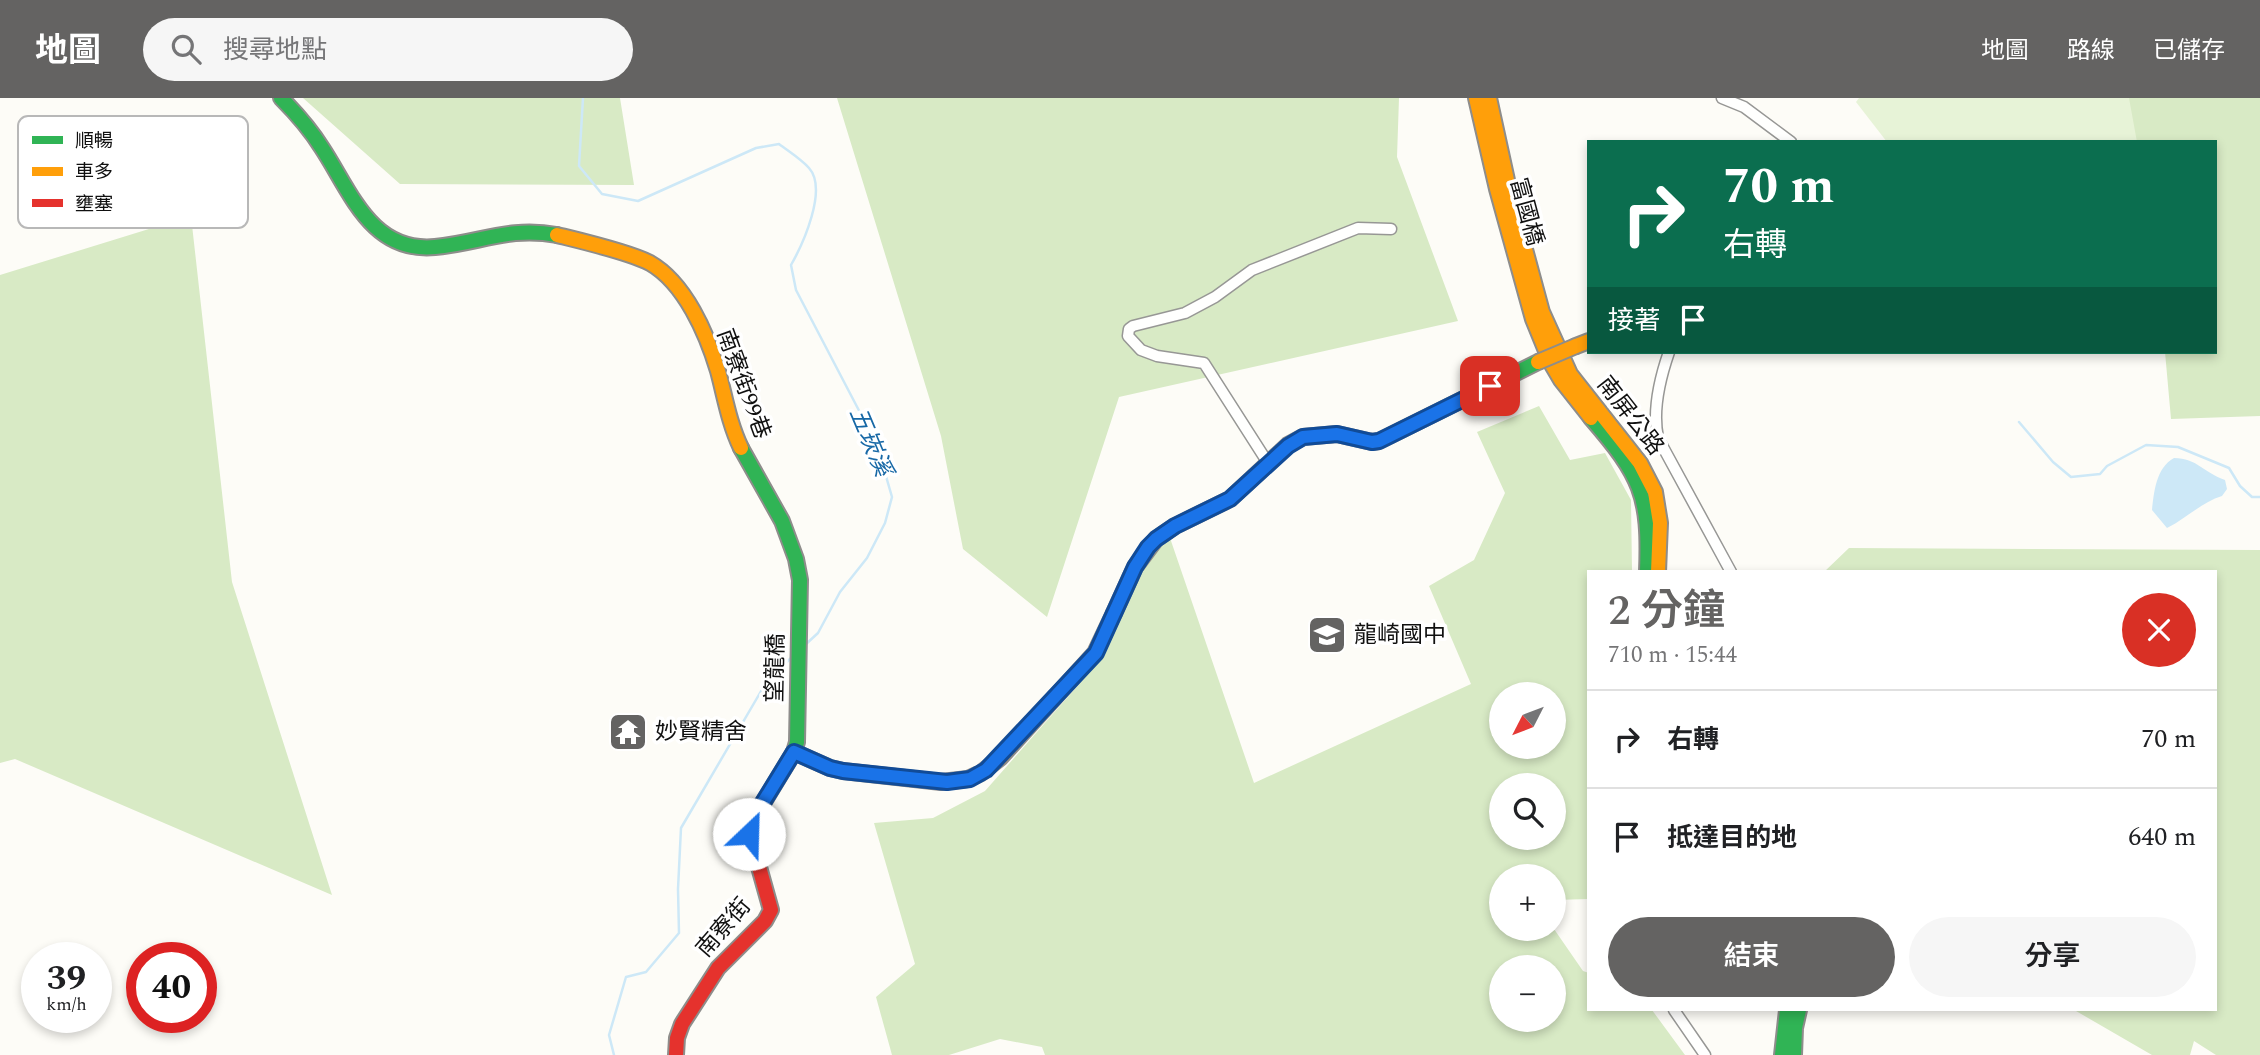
<!DOCTYPE html>
<html lang="zh-TW">
<head>
<meta charset="utf-8">
<style>
  :root { --surface:#fff; --page:#f6f6f6; --text:#202124; --muted:#757577; --line:#e0e0e0; --accent:#646362 }
  body { margin:0; font-family:Spectral,"Noto Sans TC",serif; background:var(--page); color:var(--text); height:100vh; display:flex; flex-direction:column; font-size:26px; white-space:nowrap }
  * { box-sizing:border-box; margin:0 }
  p { font-size:23px; color:var(--muted) }
  .icon { flex:none; width:38px; height:38px; fill:none; stroke:currentColor; stroke-width:2; stroke-linecap:round; stroke-linejoin:round }
  .map { position:relative; flex:1; overflow:hidden }
  .details { position:absolute; left:1587px; top:472px; width:630px; height:441px; display:flex; flex-direction:column; background:var(--surface); border-radius:0px; box-shadow:0 4px 10px #0003 }
  .details>* { flex:none }
  .banner { position:absolute; left:1587px; top:42px; width:630px; height:214px; border-radius:0px; box-shadow:0 4px 10px #0003; background:#0b6e4f; color:#fff; overflow:hidden }
  .needle { width:46px; rotate:228deg }
  .buttons { position:absolute; left:1489px; top:584px; display:grid; gap:14px }
  .buttons a { display:grid; place-items:center; width:77px; height:77px; border-radius:50%; background:var(--surface); box-shadow:0 4px 10px #0003; font-size:35px }
  .speed { position:absolute; left:21px; top:844px; display:flex; gap:14px; font-size:35px; font-weight:700; text-align:center }
  .speed>* { display:grid; place-content:center; width:91px; height:91px; border-radius:50%; background:var(--surface); box-shadow:0 4px 10px #0003; line-height:1 }
  .speed small { font-size:18px; font-weight:400 }
  .speed .limit { border:10px solid #d22; background:#fff; color:#111 }
  .pin { position:absolute; display:grid; place-items:center; width:60px; height:60px; color:#fff; margin:-30px; border-radius:14px; box-shadow:0 4px 10px #0006 }
  .me { position:absolute; width:77px; margin:-38px; rotate:24deg; stroke-linejoin:round; filter:drop-shadow(0 0 5px #0008) }
  .turn { display:flex; align-items:center; gap:24px; height:147px; padding:0 21px; font-size:32px }
  .turn .icon { width:91px; height:91px; stroke-width:2.5 }
  .turn b { display:block; font-size:49px; line-height:60px }
  .then { display:flex; align-items:center; height:66px; padding:0 21px; background:#0003; gap:14px; font-size:26px }
  .round { display:grid; place-items:center; flex:none; width:74px; height:74px; border-radius:37px; background:var(--page) }
  .headline { display:flex; align-items:center; justify-content:space-between; height:119px; padding:0 21px }
  h1 { font-size:42px; font-weight:600; line-height:52px; color:var(--accent) }
  .button { display:flex; gap:14px; margin-top:auto; padding:14px 21px }
  .button a { flex:1; height:80px; border-radius:42px; background:var(--accent); color:#fff; font-size:28px; font-weight:600; line-height:80px; text-align:center }
  .button a+a { background:var(--page); color:var(--text) }
  ul { padding:0; list-style:none }
  li { display:flex; align-items:center; gap:21px; height:98px; padding:0 21px; border-top:2px solid var(--line) }
  li div { flex:1 }
  li b { display:block; font-size:26px }
  li em { font-style:normal }
  header { display:flex; align-items:center; gap:42px; box-sizing:border-box; height:98px; padding:0 35px; background:var(--accent); color:#fff }
  header strong { font-size:33px }
  nav { display:flex; gap:38px; margin-inline-start:auto; font-size:24px }
  .search { width:490px; height:63px; background:var(--page); display:flex; align-items:center; gap:18px; box-sizing:border-box; padding:0 24px; border-radius:38px; color:var(--muted); font-size:26px }
  .map>svg:first-child { display:block }
</style>
</head>
<body>
<header>
<strong>地圖</strong>
<div class="search"><svg class="icon" aria-label="search" viewBox="0 0 24 24"><circle cx="10" cy="10" r="6"/><path d="M15 15l6 6"/></svg>搜尋地點</div>
<nav><a>地圖</a><a>路線</a><a>已儲存</a></nav>
</header>
<div class="map">
<svg width="2260" height="957" viewBox="0 0 2260 957">
  <rect width="100%" height="100%" fill="#fdfcf7"/>
  <path fill="#e7f3d7" d="M1859,0H2260L2216,44H1887L1856,4Z"/>
  <path fill="#d8eac5" fill-rule="evenodd" d="M303,0H620L634,87L400,86Z
    M837,0H1399L1397,59L1458,223L1119,299L1047,519L963,451L941,338Z
    M2129,0H2260V318L2171,321L2165,254H2216V44H2137Z
    M191,118L232,484L332,797L15,661L0,665V177Z
    M1539,308L1570,362L1605,355L1631,402L1632,474H1589V801L1554,802V779H1502V831H1554L1583,873L1589,875V912H1652L1685,957H1045L1042,949L1000,941L949,957H892L876,899L915,866L874,725L933,720L985,693L1103,559L1148,461L1170,440L1254,685L1471,586L1429,488L1474,462L1505,395L1477,334ZM1502,597H1554V649H1502ZM1502,688H1554V740H1502ZM1502,870H1554V922H1502Z
    M1849,450L2260,452V957H2216L2194,943L2190,957H2152L2076,913L2058,912H2216V474H1824Z"/>
  <path fill="#cde8f7" d="M2174,360C2197,360 2204,375 2225,382L2227,391L2222,398C2202,404 2187,420 2167,430L2152,412C2154,394 2156,370 2174,360Z"/>
  <g fill="none" stroke-linecap="round" stroke-linejoin="round">
    <path stroke="#cde8f7" stroke-width="2.5" d="M583,0L579,68L602,96L638,103L756,50L779,46C788,53 801,61 809,70C828,91 803,146 791,167L796,192L877,347L892,399L885,425L867,460L840,494L818,535L805,547
      M2019,324L2053,364L2071,379L2100,376L2107,368L2146,347L2178,349L2229,370L2240,388L2252,399H2260
      M614,957L609,937L626,879L646,874L679,835L678,791L681,730L767,583L792,559"/>
    <defs>
      <path id="street" d="M1722,0L1744,9L1791,44
        M1669,254C1660,280 1652,312 1658,340L1731,474
        M1268,365L1204,265L1157,258L1141,252L1128,238L1129,231L1133,228L1185,215L1215,199L1252,172L1358,130L1391,131
        M1674,912L1705,957"/>
      <path id="fast" d="M281,0C296,15 310,31 322,50C351,94 371,155 435,149C480,145 509,128 557,137
        M1591,320C1641,378 1650,397 1647,474
        M741,350L782,423L796,461L800,482L797,644L794,654L751,725L749,736L759,769
        M1114,515L1135,469L1156,441L1175,428L1230,401L1288,347L1303,339L1337,336L1372,344L1379,343L1538,264
        M1782,957L1787,912
        M1794,957L1795,930L1799,912"/>
      <path id="slow" d="M1476,0L1497,91L1533,221L1551,265L1561,282L1591,320
        M1489,0L1510,96L1542,214L1570,276L1640,365L1655,394L1660,425L1658,474
        M557,137C581,143 629,154 650,165C685,185 707,236 718,273C725,299 729,325 741,350
        M1576,248L1589,243
        M794,654L830,670L843,673L941,684L968,681L981,675L1000,660L1095,555L1114,515"/>
      <path id="jam" d="M676,957L677,940L682,926L718,870L765,823L771,812L759,769"/>
    </defs>
    <use href="#street" stroke="#979795" stroke-width="13"/>
    <use href="#fast" stroke="#8e8d8b" stroke-width="18"/>
    <use href="#slow" stroke="#8e8d8b" stroke-width="18"/>
    <use href="#jam" stroke="#8e8d8b" stroke-width="18"/>
    <use href="#street" stroke="#fffffe" stroke-width="10"/>
    <use href="#fast" stroke="#30b455" stroke-width="14"/>
    <use href="#slow" stroke="#ff9f0a" stroke-width="14"/>
    <use href="#jam" stroke="#e5322d" stroke-width="14"/>
    <defs>
      <path id="slow-bridge" d="M1538,264L1576,248"/>
    </defs>
    <use href="#slow-bridge" stroke="#8e8d8b" stroke-width="18" stroke-linecap="butt"/>
    <use href="#slow-bridge" stroke="#ff9f0a" stroke-width="14"/>
  </g>
  <g fill="none" stroke-linecap="round" stroke-linejoin="round">
    <defs>
      <path id="route" d="M749,736L751,724L794,654L830,670L843,673L947,684L970,681L986,672L1096,555L1135,469L1148,449L1156,441L1175,428L1230,401L1288,348L1303,339L1337,336L1372,344L1379,343L1490,288"/>
    </defs>
    <use href="#route" stroke="#114b97" stroke-width="18"/>
    <use href="#route" stroke="#1a73e8" stroke-width="12"/>
  </g>
  <defs>
    <symbol id="school-square" viewBox="-11 -11 22 22"><rect x="-9" y="-9" width="18" height="18" rx="4" fill="#646362" stroke="#fff"/><path d="M0-5L7-2L0 1L-7-2ZM-4 1L0 2.5L4 1V4Q0 6-4 4Z" fill="#fff"/></symbol>
    <symbol id="temple-square" viewBox="-11 -11 22 22"><rect x="-9" y="-9" width="18" height="18" rx="4" fill="#646362" stroke="#fff"/><path d="M0-6L5-2H3V0L6.5 2.5H4V6H1.5V3h-3V6H-4V2.5H-6.5L-3 0V-2H-5Z" fill="#fff"/></symbol>
  </defs>
  <g fill-rule="evenodd">
    <use href="#school-square" x="1305" y="515" width="44" height="44"/>
    <use href="#temple-square" x="606" y="612" width="44" height="44"/>
  </g>
  <g text-anchor="middle" dominant-baseline="central" stroke-width="7" stroke-linejoin="round" paint-order="stroke">
    <g font-size="23" fill="#111" stroke="#fff">
      <text transform="translate(1526 114) rotate(75)">富國橋</text>
      <text transform="translate(743 286) rotate(70)">南寮街99巷</text>
      <text transform="translate(1630 318) rotate(52)">南屏公路</text>
      <text transform="translate(776 570) rotate(-89)">望龍橋</text>
      <text transform="translate(724 830) rotate(-49)">南寮街</text>
    </g>
    <g font-size="23" fill="#111" stroke="#fff" text-anchor="start">
      <text x="1354" y="537">龍崎國中</text>
      <text x="655" y="634">妙賢精舍</text>
    </g>
    <g font-size="24" font-style="italic" fill="#1768a6" stroke="#fff">
      <text transform="translate(870 344) rotate(67)">五崁溪</text>
    </g>
  </g>
  <rect x="18" y="18" width="230" height="112" rx="10" fill="#fff" stroke="#b8b8b8" stroke-width="2"/>
  <rect x="32" y="38" width="31" height="8" fill="#30b455"/>
  <rect x="32" y="69" width="31" height="9" fill="#ff9f0a"/>
  <rect x="32" y="101" width="31" height="8" fill="#e5322d"/>
  <g font-size="19" fill="#111">
    <text x="75" y="49">順暢</text>
    <text x="75" y="80">車多</text>
    <text x="75" y="112">壅塞</text>
  </g>
</svg>
<div class="buttons">
<a><svg class="needle" viewBox="-14 -14 28 28"><path d="M0-13l5 13h-10z" fill="#e53935"/><path d="M0 13l5-13h-10z" fill="#757577"/></svg></a>
<a><svg class="icon" aria-label="search" viewBox="0 0 24 24"><circle cx="10" cy="10" r="6"/><path d="M15 15l6 6"/></svg></a>
<a>+</a>
<a>−</a>
</div>
<div class="speed"><div>39<small>km/h</small></div><div class="limit">40</div></div>
<div class="pin" style="left:1490px;top:288px;background:#d93025"><svg class="icon" aria-label="arrive" viewBox="0 0 24 24"><path d="M6 21V4h12l-3 4 3 4H6"/></svg></div>
<svg class="me" style="left:749px;top:736px" viewBox="-20 -20 40 40"><circle r="19" fill="#fff"/><path d="M0-13L10 11 0 6-10 11z" fill="#1a73e8"/></svg>
<div class="banner">
<div class="turn"><svg class="icon" aria-label="right" viewBox="0 0 24 24"><path d="M7 20v-9h11M14 6l5 5-5 5"/></svg><div><b>70 m</b>右轉</div></div>
<div class="then">接著<svg class="icon" aria-label="arrive" viewBox="0 0 24 24"><path d="M6 21V4h12l-3 4 3 4H6"/></svg></div>
</div>
<section class="details">
<div class="headline"><div><h1>2 分鐘</h1><p>710 m · 15:44</p></div><a class="round" style="background:#d93025;color:#fff"><svg class="icon" aria-label="close" viewBox="0 0 24 24"><path d="M6 6l12 12M18 6L6 18"/></svg></a></div>
<ul>
<li><svg class="icon" aria-label="right" viewBox="0 0 24 24"><path d="M7 20v-9h11M14 6l5 5-5 5"/></svg><div><b>右轉</b></div><em>70 m</em></li>
<li><svg class="icon" aria-label="arrive" viewBox="0 0 24 24"><path d="M6 21V4h12l-3 4 3 4H6"/></svg><div><b>抵達目的地</b></div><em>640 m</em></li>
</ul>
<div class="button"><a>結束</a><a>分享</a></div>
</section>
</div>
</body>
</html>
